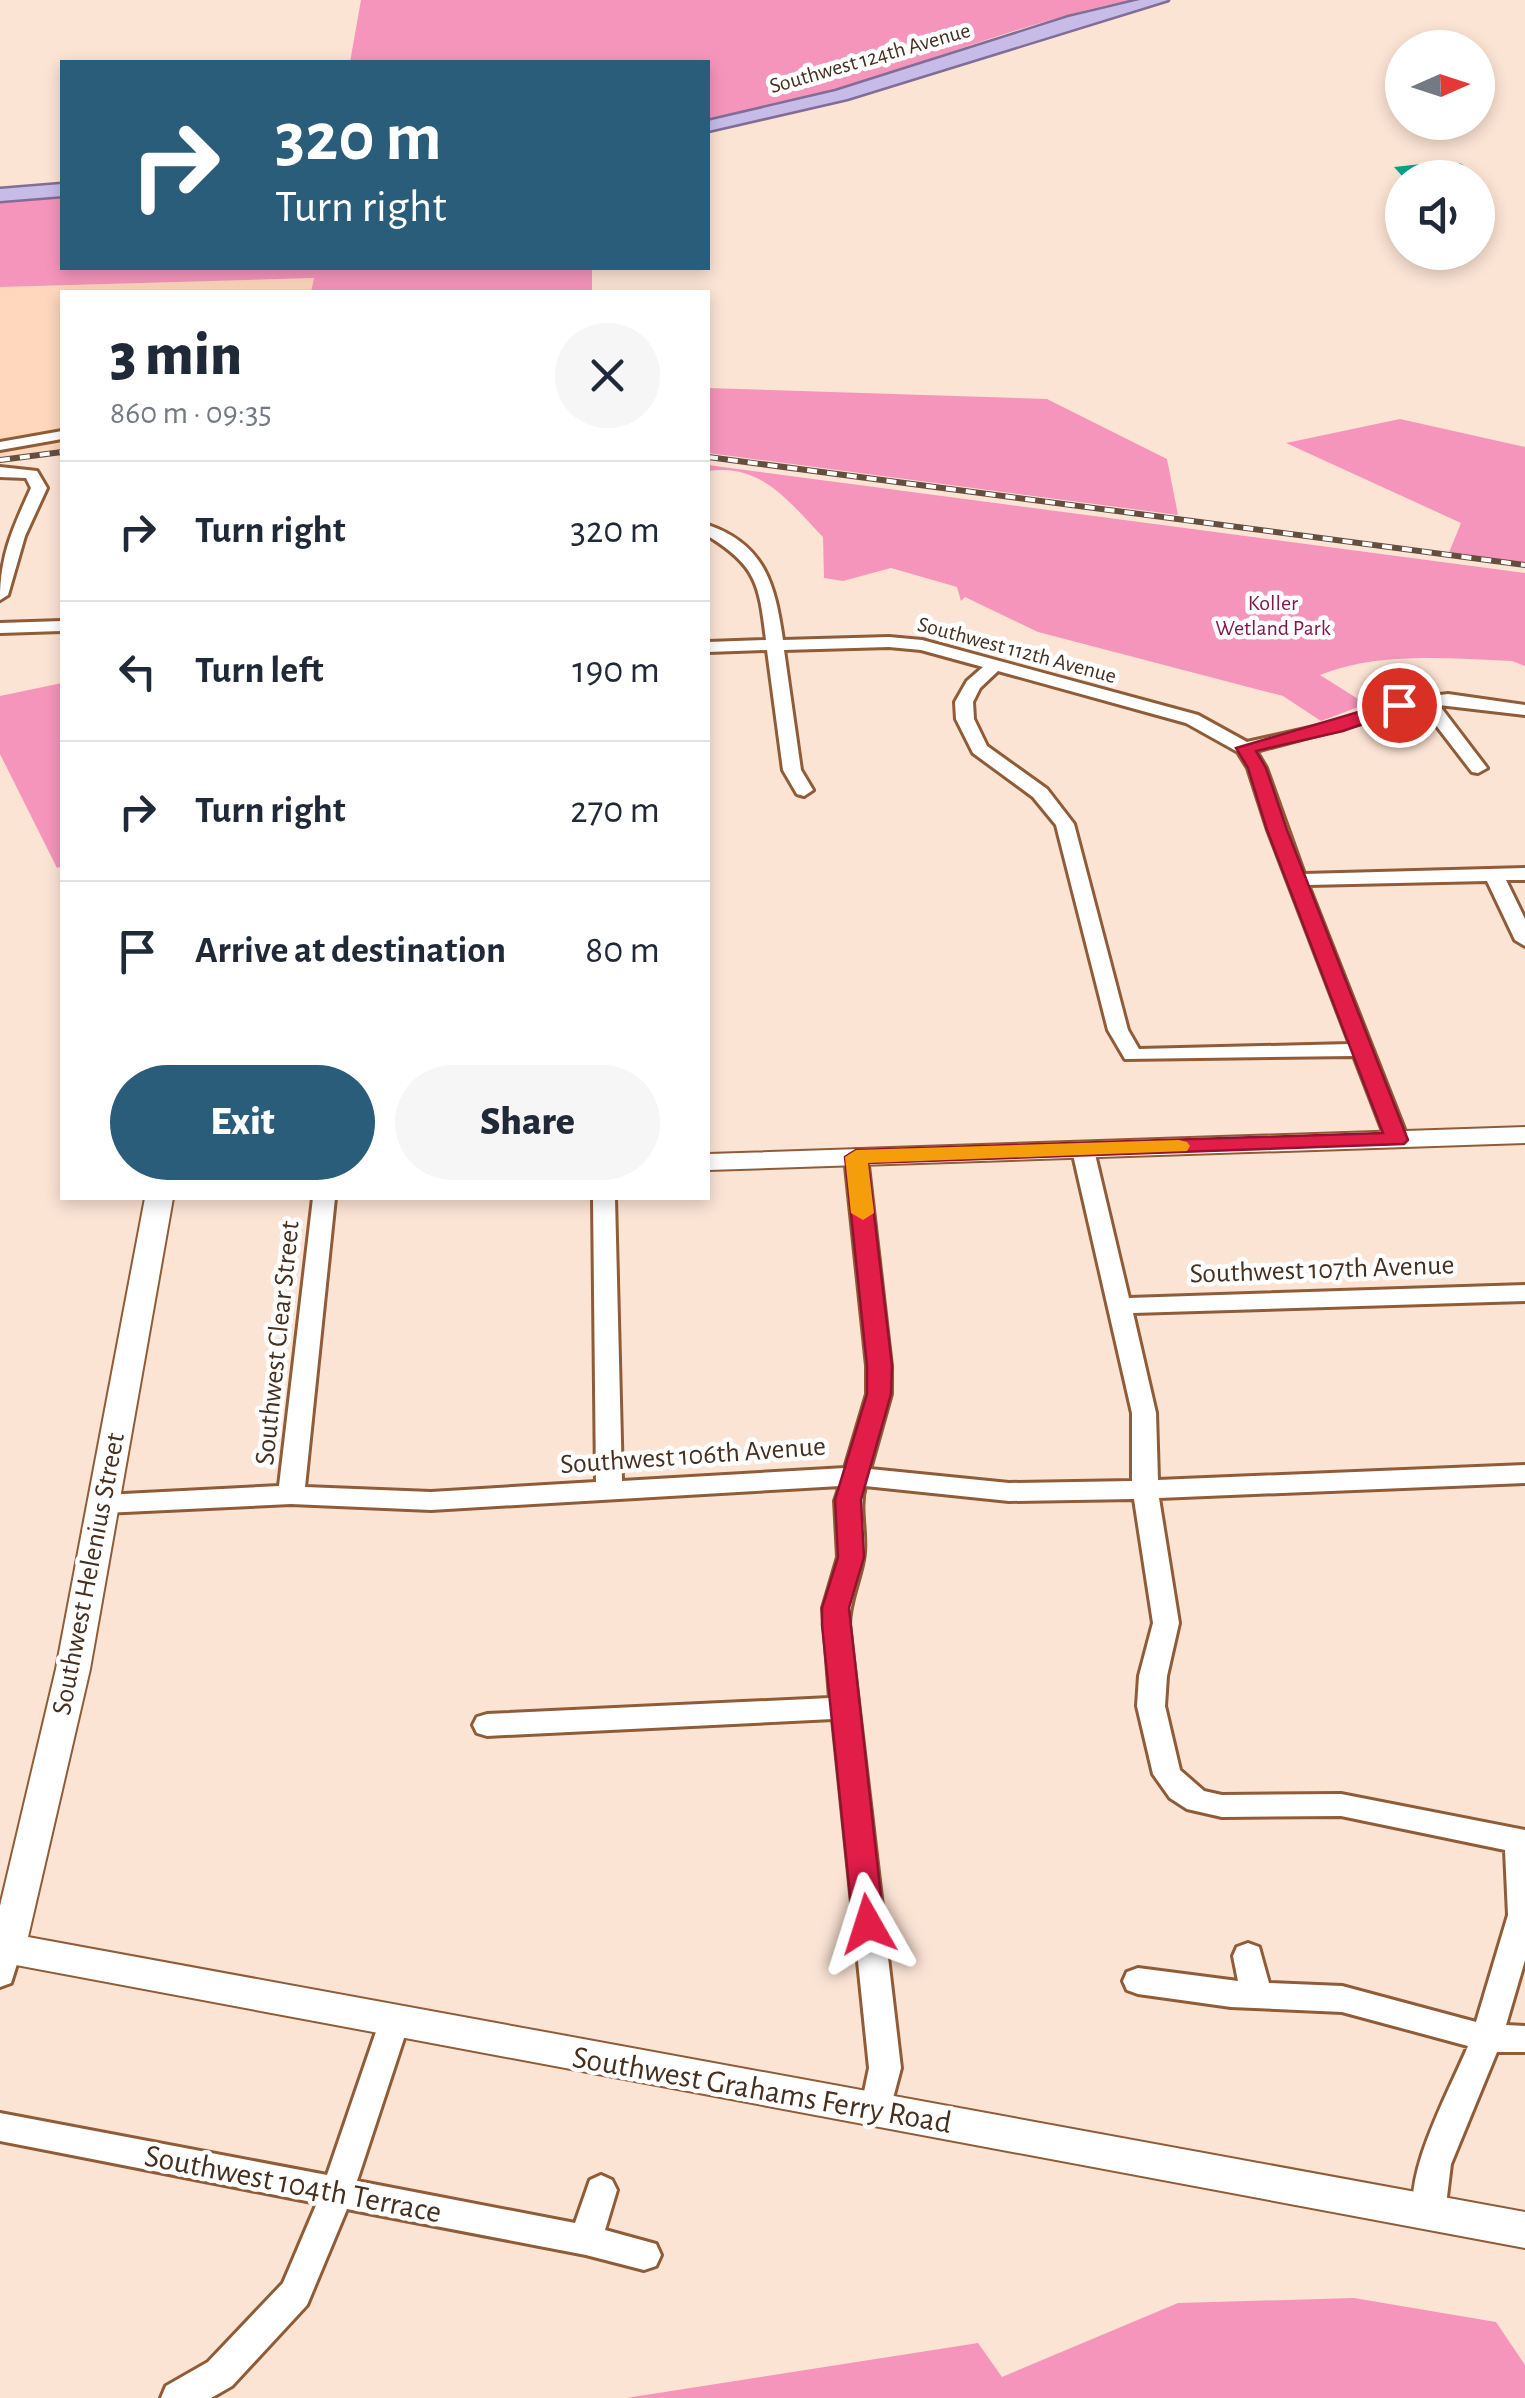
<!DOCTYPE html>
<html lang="en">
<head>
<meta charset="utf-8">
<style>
  :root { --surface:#fff; --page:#f6f6f7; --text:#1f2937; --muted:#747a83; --line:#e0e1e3; --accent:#295d7a }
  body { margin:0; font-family:"Alegreya Sans",sans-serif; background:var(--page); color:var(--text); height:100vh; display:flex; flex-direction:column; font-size:38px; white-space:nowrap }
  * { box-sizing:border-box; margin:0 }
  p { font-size:32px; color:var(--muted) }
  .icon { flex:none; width:55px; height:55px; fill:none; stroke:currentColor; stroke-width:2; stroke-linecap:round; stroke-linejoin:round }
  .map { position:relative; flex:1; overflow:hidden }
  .details { position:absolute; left:60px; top:290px; width:650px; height:910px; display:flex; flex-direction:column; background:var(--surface); border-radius:0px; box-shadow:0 5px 15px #0003 }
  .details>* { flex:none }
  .guide { position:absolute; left:60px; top:60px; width:650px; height:210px; border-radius:0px; box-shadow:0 5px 15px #0003; background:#295d7a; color:#fff; overflow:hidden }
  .needle { width:65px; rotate:87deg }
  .fabs { position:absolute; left:1385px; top:30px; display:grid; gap:20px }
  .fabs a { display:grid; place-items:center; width:110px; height:110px; border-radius:50%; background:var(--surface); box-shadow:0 5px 15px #0003; font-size:50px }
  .pin { position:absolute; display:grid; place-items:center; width:85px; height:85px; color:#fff; margin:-42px; border:5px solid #fff; border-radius:50%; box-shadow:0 2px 10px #0007 }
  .me { position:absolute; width:110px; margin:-55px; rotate:354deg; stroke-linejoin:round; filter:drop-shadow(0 0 8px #0008) }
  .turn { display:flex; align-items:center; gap:35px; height:210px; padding:0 50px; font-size:45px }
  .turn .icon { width:130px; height:130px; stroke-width:2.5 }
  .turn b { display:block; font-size:70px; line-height:85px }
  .round { display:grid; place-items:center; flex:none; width:105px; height:105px; border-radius:52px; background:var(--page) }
  .head { display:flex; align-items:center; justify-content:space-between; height:170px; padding:0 50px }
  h1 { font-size:60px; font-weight:800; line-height:75px }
  .primary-button { display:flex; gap:20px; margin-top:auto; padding:20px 50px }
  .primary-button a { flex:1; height:115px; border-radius:60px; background:var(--accent); color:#fff; font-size:40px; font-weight:800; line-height:115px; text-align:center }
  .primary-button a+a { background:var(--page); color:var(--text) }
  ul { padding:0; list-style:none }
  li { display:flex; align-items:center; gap:30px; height:140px; padding:0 50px; border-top:2px solid var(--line) }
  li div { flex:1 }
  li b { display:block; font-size:38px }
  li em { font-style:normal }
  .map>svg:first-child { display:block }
</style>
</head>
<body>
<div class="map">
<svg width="1525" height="2398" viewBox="0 0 1525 2398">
  <rect width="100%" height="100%" fill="#fce4d4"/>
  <path fill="#fed7bc" d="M314,278L311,292H62V449L0,457V287Z"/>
  <path fill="#f695bb" d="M361,0H1132C988,28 854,98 708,119V62H350Z
    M62,194V268H592V292H311L314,278L0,287V200Z
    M708,388L1047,399L1167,459L1178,515L708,453Z
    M1400,419L1525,447V565L1448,555L1461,523L1286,443Z
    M708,465L1525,573V666L1512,661C1447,659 1382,651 1320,675L1366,704L1321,721L1283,696L1038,632L965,597L961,601L957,587L891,568L843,581L824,578L823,537C789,502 762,463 708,471Z
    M62,683V866L57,868L0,754V696Z
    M1354,2298L1496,2322L1525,2365V2398H626L978,2343L1002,2377L1178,2303Z"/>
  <path fill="#00a589" d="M1449,161L1462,164L1475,177H1403L1394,167Z"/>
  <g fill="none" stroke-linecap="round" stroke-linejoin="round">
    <defs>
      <path id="minor" d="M62,431V439L0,450V442Z
        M0,467L37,471L47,488L25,536L8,595L0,600C0,555 13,528 31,488L26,478L0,477Z
        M708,525C766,545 775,586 783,640L889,637L922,640L1198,715L1247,742L1332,723L1399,700L1448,694L1525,705V715L1439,705L1487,768L1478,773L1472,772L1422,707L1256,751L1266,768L1304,874L1525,868V880H1506L1525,919V946L1515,940L1487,881L1308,885L1408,1139L1405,1144H1389L1386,1139L1354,1056L1125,1059L1108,1030L1056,825L1033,797L973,753L956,719L955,702L967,681L983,667L921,650L889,647L784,650L801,770L813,790L804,796L797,794L783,770L767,650L708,652V642L766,640C759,585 758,567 708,536ZM998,671L1186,723L1238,752L1248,768L1268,830L1350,1044L1139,1049L1128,1030L1074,824L1047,789L987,746L974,719L973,702L980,688Z
        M62,621V631L0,633V623Z
        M1083,1143L1094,1150L1129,1298L1525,1285V1301L1133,1313L1156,1413L1158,1480L1525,1465V1483L1159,1498L1179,1623L1167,1676L1165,1706L1180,1770L1204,1791L1222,1795L1341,1794L1525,1830V1960L1506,2025L1525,2026V2052H1497L1451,2164L1445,2213L1441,2224L1429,2228L1417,2224C1398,2182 1451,2088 1468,2046L1342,2012L1231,2007L1138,1994L1127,1990L1123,1981L1127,1972L1138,1968L1238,1981L1233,1956L1237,1947L1248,1943L1259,1947L1269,1983L1342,1986L1476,2022L1508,1915L1505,1850L1341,1816L1222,1817L1187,1809L1170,1798L1153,1774L1137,1706L1139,1676L1153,1623L1134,1499L1009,1501L865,1486C858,1511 868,1536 863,1560C859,1583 849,1602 849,1625L901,2068L887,2121L876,2125L865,2121L860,2111L869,2068L833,1719L487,1736L477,1733L473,1725L477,1717L487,1714L830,1698L823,1608L838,1557L835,1501L840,1486L431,1510L291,1504L104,1513L95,1510L91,1504L95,1498L104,1495L279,1486L313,1198H335L305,1487L431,1492L596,1482L593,1198H615L622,1481L845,1468L867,1394V1366L845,1157L856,1150L867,1157L891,1366V1394L870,1469L1009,1483L1132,1481V1413L1072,1150Z
        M7,1935L18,1939L22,1948L11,1983L0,1987V1938Z
        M394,2010L405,2014L409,2023L357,2181L575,2223L590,2180L601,2175L612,2180L617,2190L605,2230L656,2244L661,2255L656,2266L644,2270L586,2255L347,2209L307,2305L232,2386L211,2398H161L166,2386L208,2362L283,2283L317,2203L0,2141V2113L327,2175L379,2023L383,2014Z"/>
      <path id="tertiary" d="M1525,1127V1143L708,1170V1154Z
        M145,1198H173L90,1669L28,1937L1525,2212V2248L0,1962V1906L56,1669Z"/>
      <path id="primary" d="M1140,0H1168L847,99L708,131V121L836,91L1069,17Z
        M62,184V196L0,201V189Z"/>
    </defs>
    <use href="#minor" stroke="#8f5c37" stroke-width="6"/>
    <use href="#tertiary" stroke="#8f5c37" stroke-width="4"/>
    <use href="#primary" stroke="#816d97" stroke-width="5"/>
    <use href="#minor" fill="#fff" fill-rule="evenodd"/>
    <use href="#tertiary" fill="#fff" fill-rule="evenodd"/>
    <use href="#primary" fill="#c7bce8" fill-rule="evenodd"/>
    <defs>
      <path id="rail" d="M708,457L1525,565
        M0,460L62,452"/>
    </defs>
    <use href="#rail" stroke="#644e3e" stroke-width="6"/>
    <use href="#rail" stroke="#fff" stroke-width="4" stroke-dasharray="10" stroke-linecap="butt"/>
  </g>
  <path fill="#e11d48" stroke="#92132f" stroke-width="2.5" d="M1399,700L1405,701V709L1343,731L1256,751L1266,768L1287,830L1408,1140L1404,1144L868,1163L892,1366L891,1394L861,1500L864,1557L849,1608L884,1924L879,1933L868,1936L858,1933L853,1924L822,1625V1608L838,1557L835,1500L867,1394V1366L845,1157L856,1150L1383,1133L1267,830L1248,768L1236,748Z"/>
  <path fill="#f59e0b" d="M1179,1140L1187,1142L1190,1146L1187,1151L868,1163L874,1213L863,1220L851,1213L845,1157L856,1150Z"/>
  <g text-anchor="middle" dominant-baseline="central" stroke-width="9" stroke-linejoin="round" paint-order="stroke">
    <g font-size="22" fill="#452f1f" stroke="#fff">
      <text transform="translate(870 58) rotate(-16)">Southwest 124th Avenue</text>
      <text transform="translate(1017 650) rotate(15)">Southwest 112th Avenue</text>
    </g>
    <g font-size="22" fill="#7f174c" stroke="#fff">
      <text x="1273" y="603">Koller<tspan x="1273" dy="25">Wetland Park</tspan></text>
    </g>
    <g font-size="28" fill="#452f1f" stroke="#fff">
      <text transform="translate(1322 1270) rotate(-2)">Southwest 107th Avenue</text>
      <text transform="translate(278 1343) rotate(-84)">Southwest Clear Street</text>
      <text transform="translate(693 1456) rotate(-4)">Southwest 106th Avenue</text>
      <text transform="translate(89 1574) rotate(-79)">Southwest Helenius Street</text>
    </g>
    <g font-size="32" fill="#452f1f" stroke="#fff">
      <text transform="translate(762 2090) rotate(10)">Southwest Grahams Ferry Road</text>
      <text transform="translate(293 2184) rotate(11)">Southwest 104th Terrace</text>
    </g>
  </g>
</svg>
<div class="fabs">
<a><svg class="needle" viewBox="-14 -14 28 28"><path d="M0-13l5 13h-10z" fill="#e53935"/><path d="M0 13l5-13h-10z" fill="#747a83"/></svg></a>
<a><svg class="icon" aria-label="sound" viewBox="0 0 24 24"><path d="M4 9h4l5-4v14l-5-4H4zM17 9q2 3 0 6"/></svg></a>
</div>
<div class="pin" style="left:1399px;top:705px;background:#d93025"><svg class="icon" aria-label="arrive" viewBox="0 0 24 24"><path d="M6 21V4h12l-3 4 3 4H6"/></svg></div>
<svg class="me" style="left:868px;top:1924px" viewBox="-20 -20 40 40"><path d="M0-17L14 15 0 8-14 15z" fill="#e11d48" stroke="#fff" stroke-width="4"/></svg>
<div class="guide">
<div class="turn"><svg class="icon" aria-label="right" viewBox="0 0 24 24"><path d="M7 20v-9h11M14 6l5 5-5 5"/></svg><div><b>320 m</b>Turn right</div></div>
</div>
<section class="details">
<div class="head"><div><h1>3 min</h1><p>860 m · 09:35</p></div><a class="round"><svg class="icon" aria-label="close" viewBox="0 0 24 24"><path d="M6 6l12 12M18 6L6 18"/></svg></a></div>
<ul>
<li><svg class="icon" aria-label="right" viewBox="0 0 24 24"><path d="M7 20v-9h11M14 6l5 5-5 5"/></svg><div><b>Turn right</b></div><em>320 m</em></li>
<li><svg class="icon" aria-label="left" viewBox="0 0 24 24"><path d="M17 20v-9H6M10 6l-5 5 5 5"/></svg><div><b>Turn left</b></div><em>190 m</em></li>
<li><svg class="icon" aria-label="right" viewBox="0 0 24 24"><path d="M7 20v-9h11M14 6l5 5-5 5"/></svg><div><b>Turn right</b></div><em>270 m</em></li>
<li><svg class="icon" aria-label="arrive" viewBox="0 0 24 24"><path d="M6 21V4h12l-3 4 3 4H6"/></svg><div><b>Arrive at destination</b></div><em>80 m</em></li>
</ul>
<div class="primary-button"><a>Exit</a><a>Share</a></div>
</section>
</div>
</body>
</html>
